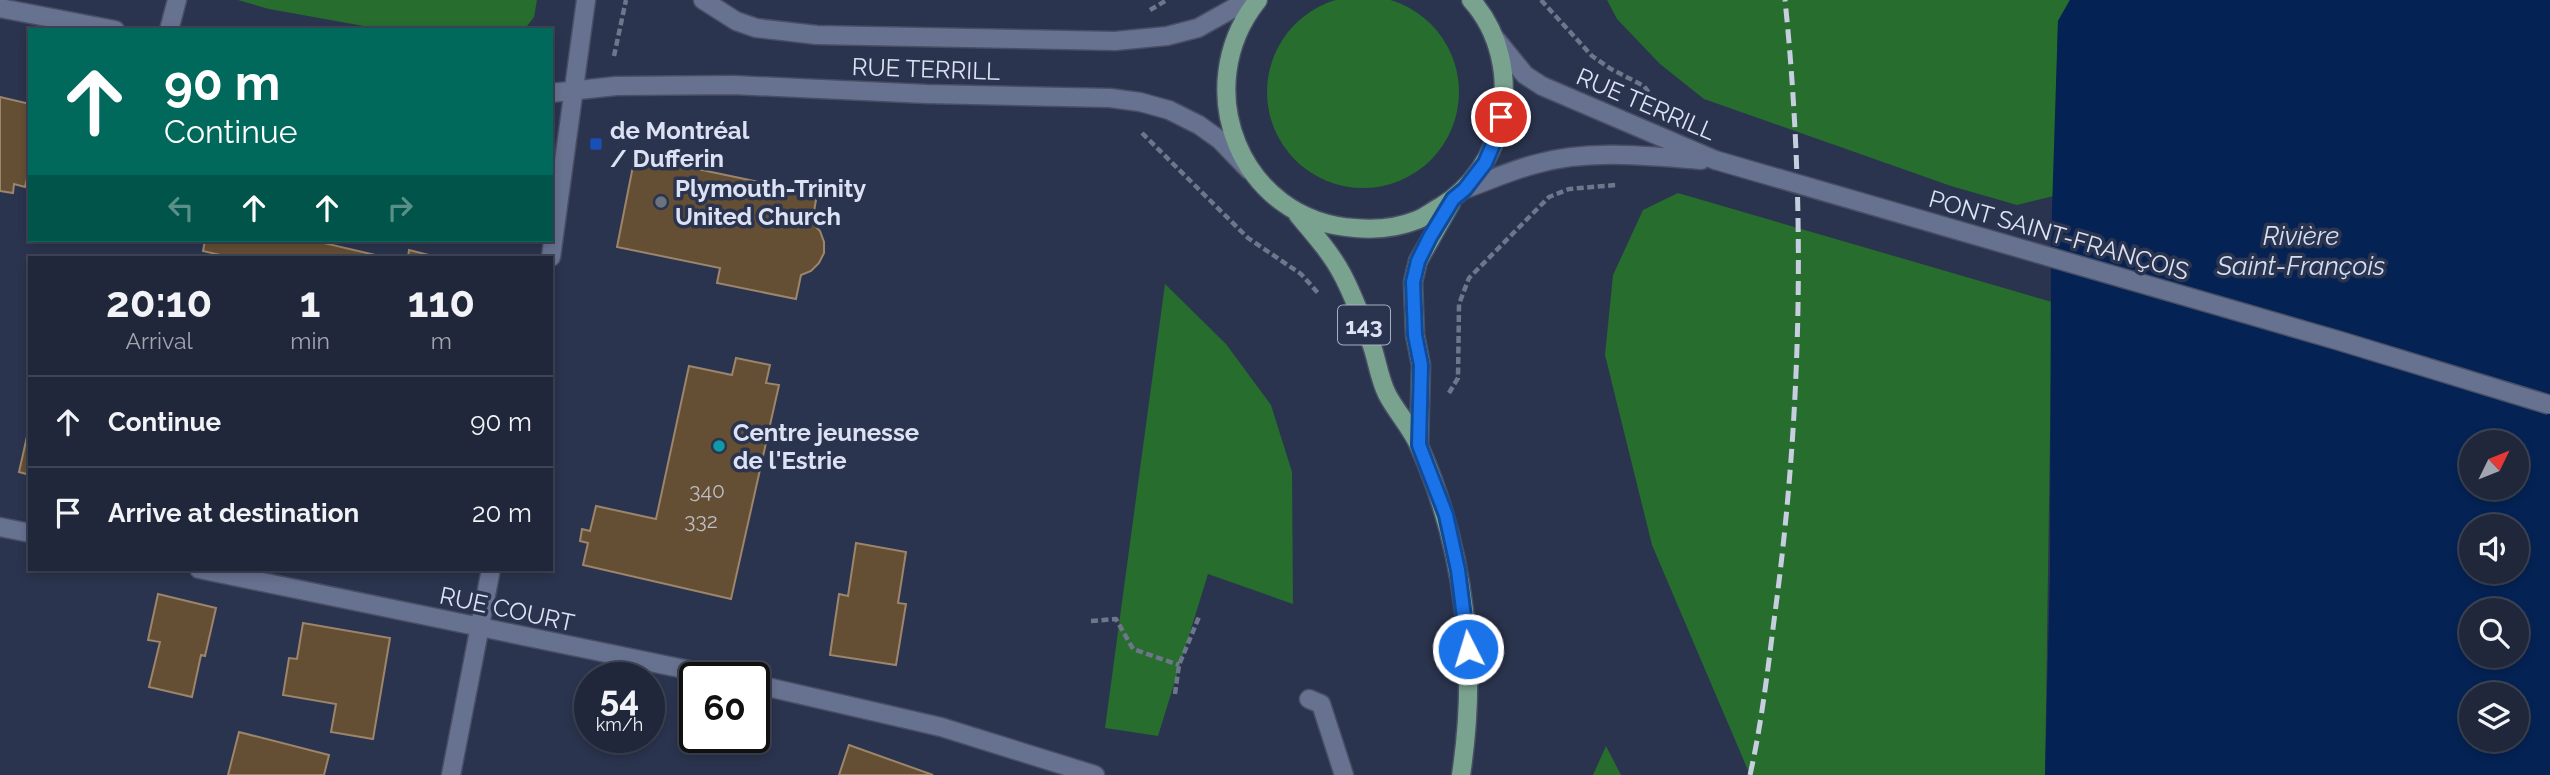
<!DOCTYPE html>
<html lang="en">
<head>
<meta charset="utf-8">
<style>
  :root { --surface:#20273a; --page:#282f42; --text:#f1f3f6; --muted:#a2a5af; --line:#3d4454 }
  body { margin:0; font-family:Raleway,sans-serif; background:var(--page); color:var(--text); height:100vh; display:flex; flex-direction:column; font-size:26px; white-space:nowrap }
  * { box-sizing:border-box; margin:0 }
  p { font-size:23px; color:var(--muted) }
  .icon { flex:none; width:38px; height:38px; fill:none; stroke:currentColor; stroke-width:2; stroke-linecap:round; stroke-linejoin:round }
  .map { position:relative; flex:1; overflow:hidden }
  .sheet { position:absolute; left:28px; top:256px; width:525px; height:315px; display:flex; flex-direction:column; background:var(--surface); border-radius:0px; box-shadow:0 4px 10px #0003,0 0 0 2px var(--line) }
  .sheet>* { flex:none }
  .banner { position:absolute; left:28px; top:28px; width:525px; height:214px; border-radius:0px; box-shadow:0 4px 10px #0003,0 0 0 2px var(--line); background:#00695c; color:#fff; overflow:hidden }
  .needle { width:46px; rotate:47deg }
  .fabs { position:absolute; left:2459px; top:430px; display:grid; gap:14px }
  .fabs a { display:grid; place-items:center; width:70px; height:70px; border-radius:50%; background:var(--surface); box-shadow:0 4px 10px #0003,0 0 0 2px var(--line); font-size:35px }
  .speed { position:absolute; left:574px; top:662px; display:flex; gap:14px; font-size:35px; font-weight:700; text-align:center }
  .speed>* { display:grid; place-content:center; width:91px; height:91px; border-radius:50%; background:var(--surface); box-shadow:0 4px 10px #0003,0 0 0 2px var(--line); line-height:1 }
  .speed small { font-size:18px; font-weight:400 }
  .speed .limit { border:4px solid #111; border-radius:10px; background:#fff; color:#111 }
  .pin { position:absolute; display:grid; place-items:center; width:60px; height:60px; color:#fff; margin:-30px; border:4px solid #fff; border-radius:50%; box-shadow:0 2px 7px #0007 }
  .me { position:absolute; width:77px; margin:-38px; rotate:355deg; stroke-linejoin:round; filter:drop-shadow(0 0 5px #0008) }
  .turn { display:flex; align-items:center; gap:24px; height:147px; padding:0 21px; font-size:32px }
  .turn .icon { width:91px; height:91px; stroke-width:2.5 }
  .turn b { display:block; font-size:49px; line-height:60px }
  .lanes { display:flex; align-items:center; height:66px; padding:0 21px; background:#0003; justify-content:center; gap:35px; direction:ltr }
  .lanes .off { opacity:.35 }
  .eta { display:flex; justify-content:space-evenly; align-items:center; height:119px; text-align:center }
  .eta b { font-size:42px; font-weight:700; line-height:49px }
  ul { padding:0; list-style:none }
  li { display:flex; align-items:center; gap:21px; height:91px; padding:0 21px; border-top:2px solid var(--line) }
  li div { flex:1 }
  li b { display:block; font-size:26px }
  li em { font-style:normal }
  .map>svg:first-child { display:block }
</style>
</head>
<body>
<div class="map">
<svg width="2550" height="775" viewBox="0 0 2550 775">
  <rect width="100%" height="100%" fill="#2b344e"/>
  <path fill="#266d2e" d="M1267 92a96 96 0 1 1 192 0a96 96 0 1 1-192 0Z
    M238,0H537L534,17L524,30H386L269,9Z
    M1607,0H2070L2058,21L2054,196L2017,205L1951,186L1704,99L1660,64L1617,19Z
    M1678,193L2052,302L2045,775H1750L1652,545L1605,355L1613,275L1643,210Z
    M1165,284L1226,344L1271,405L1292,472L1293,604L1208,574L1158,736L1105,728Z
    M1606,746L1621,775H1593Z"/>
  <path fill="#042254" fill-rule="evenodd" d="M2070,0H2550V775H2045L2050,573L2051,241L2058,21ZM2471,443H2516V488H2471ZM2471,527H2516V572H2471ZM2471,611H2516V656H2471ZM2471,695H2516V740H2471Z"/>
  <path fill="#644f35" stroke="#9c856a" stroke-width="2" d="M0,97L30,104V166L25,187L14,184L13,193L0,191Z
    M635,156L817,194L812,223L820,231L824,242V253L819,263L811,271L801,275L796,299L717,283L720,268L617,247Z
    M205,240H311L384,257H229L203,251Z
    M409,250L433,256V257H408Z
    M736,358L770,365L766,383L779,385L731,599L583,565L588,543L580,541L582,529L590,531L596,506L656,519L689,366L732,375Z
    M30,423V475L19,472Z
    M856,543L906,552L898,603L906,604L896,665L830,655L839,594L848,596Z
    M158,594L216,608L205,656L201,655L192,697L149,687L160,642L148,640Z
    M303,623L390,638L373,739L331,732L336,704L283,695L289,658L297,659Z
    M239,732L329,755L324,775H228Z
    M849,745L933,775H839Z"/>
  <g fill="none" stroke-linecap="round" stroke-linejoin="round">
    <defs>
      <path id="minor" d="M703,0L736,21L756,28L817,35L1115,41L1167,36L1198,28L1248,0
        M0,8L115,30
        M169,30L177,0
        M1494,37L1525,75L1542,86L1715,160
        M551,93L616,86L733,85L927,94L1110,98L1140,102L1169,110L1199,125L1220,140L1249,170
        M1465,189C1488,181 1512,170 1536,164C1589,149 1647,156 1701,160
        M551,257L586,0
        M0,527L30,533
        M199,569L723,677
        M754,684L941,727L1095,775
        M1309,699L1321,704L1344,775
        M451,775L491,569"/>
      <path id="major" d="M1258,0C1188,87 1240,221 1355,228C1375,230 1397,228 1417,220C1425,217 1432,211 1440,207C1472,188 1494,155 1501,119C1509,77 1500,32 1471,0
        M1298,215C1314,234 1331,253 1342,274C1354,296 1362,320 1371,343C1377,359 1379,378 1387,394C1396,412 1412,428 1420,448C1465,551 1478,664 1461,775
        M1419,445L1421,365L1415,335L1413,282L1418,261L1451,203"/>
    </defs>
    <use href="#minor" stroke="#484f65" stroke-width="21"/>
    <use href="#major" stroke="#484f65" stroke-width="21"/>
    <path stroke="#6e768c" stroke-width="4.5" stroke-dasharray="7 3.5" stroke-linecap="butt" d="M1541,0L1592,56L1611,69L1644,86L1658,105
      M1150,10L1167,0
      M614,56L626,0
      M1142,133L1248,238L1301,274L1319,294
      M1449,393L1458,378L1459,304L1469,278L1549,197L1569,189L1616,185
      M1091,621L1116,619L1133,649L1179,665
      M1175,694L1179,665L1199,617"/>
    <use href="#minor" stroke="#677290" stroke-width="18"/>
    <use href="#major" stroke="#7aa38f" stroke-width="18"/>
    <path stroke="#c7cee0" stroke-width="5" stroke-dasharray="14 7" stroke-linecap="butt" d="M1750,775C1762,722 1768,667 1775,613C1802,410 1806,204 1785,0"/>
    <defs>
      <path id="minor-bridge" d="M1715,160L2340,341L2550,405"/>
    </defs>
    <use href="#minor-bridge" stroke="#484f65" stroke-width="21" stroke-linecap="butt"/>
    <use href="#minor-bridge" stroke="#677290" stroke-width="18"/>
  </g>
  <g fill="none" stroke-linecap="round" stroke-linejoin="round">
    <defs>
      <path id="route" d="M1468,649L1458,570L1446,515L1419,445L1421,365L1415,335L1413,282L1418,261L1430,237L1453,199L1465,189L1485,163L1498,133L1501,117"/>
    </defs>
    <use href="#route" stroke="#114b97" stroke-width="18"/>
    <use href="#route" stroke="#1a73e8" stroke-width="12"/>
  </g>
  <rect fill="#1a4fb4" stroke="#2b344e" stroke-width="2.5" x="589" y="137" width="14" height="14" rx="3.5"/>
  <circle fill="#6b7280" stroke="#2b344e" stroke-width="2.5" cx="661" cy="202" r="7"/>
  <circle fill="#0f9aa8" stroke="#2b344e" stroke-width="2.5" cx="719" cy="446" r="7"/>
  <g text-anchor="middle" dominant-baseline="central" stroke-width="7" stroke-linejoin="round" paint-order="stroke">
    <g font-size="21" fill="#bebdc4">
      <text x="707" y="490">340</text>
      <text x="701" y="520">332</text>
    </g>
    <rect fill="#2b344e" stroke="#a7aec2" stroke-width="2" x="1338" y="305.5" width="52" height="39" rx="5"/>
    <g font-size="23" font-weight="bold" fill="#dce2f3">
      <text x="1364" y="325">143</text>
    </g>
    <g font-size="24" fill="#dce2f3" stroke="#2b344e">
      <text transform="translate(926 69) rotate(2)">RUE TERRILL</text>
      <text transform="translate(1646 104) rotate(23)">RUE TERRILL</text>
      <text transform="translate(2059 235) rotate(16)">PONT SAINT-FRANÇOIS</text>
      <text transform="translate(507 609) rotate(12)">RUE COURT</text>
    </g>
    <g font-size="24" font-weight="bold" fill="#dce2f3" stroke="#2b344e" text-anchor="start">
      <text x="610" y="130">de Montréal<tspan x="610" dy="28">/ Dufferin</tspan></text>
      <text x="675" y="188">Plymouth-Trinity<tspan x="675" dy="28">United Church</tspan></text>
      <text x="733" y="432">Centre jeunesse<tspan x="733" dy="28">de l'Estrie</tspan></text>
    </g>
    <g font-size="26" font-style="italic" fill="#d3dff3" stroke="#2b344e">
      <text x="2301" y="236">Rivière<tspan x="2301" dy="30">Saint-François</tspan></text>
    </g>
  </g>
</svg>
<div class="fabs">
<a><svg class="needle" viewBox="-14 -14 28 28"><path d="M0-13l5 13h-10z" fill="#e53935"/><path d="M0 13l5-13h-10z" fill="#a2a5af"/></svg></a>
<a><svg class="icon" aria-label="sound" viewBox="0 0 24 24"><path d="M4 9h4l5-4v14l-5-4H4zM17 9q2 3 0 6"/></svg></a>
<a><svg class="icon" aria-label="search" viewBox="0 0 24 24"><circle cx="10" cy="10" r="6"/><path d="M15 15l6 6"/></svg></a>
<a><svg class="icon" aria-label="layers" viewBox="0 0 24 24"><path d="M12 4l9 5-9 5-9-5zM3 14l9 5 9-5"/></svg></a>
</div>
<div class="speed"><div>54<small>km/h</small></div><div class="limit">60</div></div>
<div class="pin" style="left:1501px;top:117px;background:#d93025"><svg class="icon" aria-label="arrive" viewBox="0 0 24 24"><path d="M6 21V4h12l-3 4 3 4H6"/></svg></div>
<svg class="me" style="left:1468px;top:649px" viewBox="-20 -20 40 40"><circle r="17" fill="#1a73e8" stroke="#fff" stroke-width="3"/><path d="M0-11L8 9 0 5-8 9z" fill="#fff"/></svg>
<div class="banner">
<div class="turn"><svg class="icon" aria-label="ahead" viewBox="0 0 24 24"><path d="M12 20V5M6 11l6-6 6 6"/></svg><div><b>90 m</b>Continue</div></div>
<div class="lanes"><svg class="icon off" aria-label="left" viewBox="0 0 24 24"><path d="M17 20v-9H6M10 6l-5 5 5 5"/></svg><svg class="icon" aria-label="ahead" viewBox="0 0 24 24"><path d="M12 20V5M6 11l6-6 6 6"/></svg><svg class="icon" aria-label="ahead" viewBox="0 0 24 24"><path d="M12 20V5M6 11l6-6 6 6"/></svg><svg class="icon off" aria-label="right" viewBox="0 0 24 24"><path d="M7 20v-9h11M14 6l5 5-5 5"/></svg></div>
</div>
<section class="sheet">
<div class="eta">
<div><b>20:10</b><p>Arrival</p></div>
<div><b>1</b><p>min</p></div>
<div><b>110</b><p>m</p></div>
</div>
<ul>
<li><svg class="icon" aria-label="ahead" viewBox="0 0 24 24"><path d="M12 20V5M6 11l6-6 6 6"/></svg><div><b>Continue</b></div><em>90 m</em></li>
<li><svg class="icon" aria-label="arrive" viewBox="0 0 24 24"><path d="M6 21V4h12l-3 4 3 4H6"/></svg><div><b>Arrive at destination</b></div><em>20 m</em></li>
</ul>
</section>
</div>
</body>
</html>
